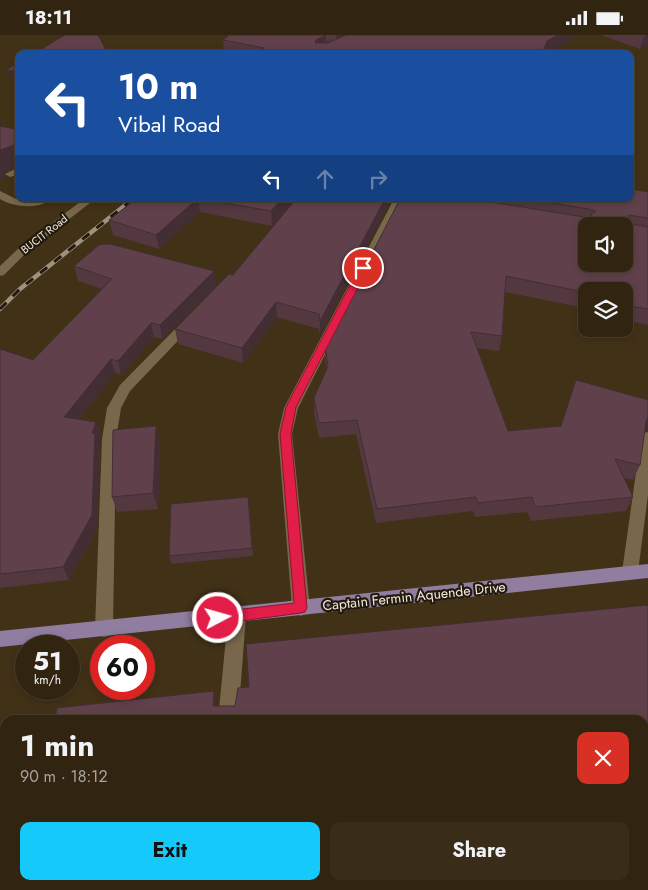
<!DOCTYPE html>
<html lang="en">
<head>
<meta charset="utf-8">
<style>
  :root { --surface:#312511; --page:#392d1a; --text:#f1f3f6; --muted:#a8a59f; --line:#4c4231; --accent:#15cafb }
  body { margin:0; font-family:Jost,sans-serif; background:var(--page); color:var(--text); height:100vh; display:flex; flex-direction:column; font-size:19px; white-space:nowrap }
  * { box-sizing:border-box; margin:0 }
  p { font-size:16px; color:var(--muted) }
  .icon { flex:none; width:28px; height:28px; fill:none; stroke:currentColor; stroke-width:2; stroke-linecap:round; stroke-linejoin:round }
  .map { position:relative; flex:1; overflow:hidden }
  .side { position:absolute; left:0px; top:680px; width:649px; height:175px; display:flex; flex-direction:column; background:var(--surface); border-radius:15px 15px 0 0; box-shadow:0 2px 8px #0003,0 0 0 1px var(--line) }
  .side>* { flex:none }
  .top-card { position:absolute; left:15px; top:15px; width:619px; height:152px; border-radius:10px; box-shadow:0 2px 8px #0003,0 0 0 1px var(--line); background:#1a4fa0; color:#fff; overflow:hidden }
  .buttons { position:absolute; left:578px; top:182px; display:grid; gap:10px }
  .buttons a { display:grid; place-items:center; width:55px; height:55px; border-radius:10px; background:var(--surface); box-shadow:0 2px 8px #0003,0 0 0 1px var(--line); font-size:25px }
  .speed { position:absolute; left:15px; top:600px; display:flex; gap:10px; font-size:25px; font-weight:700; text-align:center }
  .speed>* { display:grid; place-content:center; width:65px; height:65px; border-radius:50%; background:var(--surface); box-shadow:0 2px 8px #0003,0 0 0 1px var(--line); line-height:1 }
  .speed small { font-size:12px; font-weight:400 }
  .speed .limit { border:8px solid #d22; background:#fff; color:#111 }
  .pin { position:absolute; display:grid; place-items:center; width:42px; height:42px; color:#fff; margin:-21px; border:2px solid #fff; border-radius:50%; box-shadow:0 1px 5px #0007 }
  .me { position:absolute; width:55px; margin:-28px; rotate:84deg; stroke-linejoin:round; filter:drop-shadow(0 0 4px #0008) }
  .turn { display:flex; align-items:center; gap:18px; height:105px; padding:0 20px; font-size:22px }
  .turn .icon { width:65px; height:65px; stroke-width:2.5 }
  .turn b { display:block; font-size:35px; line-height:42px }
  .lanes { display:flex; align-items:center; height:48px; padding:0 20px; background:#0003; justify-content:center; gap:25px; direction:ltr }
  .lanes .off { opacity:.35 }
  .round { display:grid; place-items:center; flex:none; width:52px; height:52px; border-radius:10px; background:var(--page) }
  .summary { display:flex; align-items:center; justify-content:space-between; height:85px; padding:0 20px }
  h1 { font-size:30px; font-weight:700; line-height:38px }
  .action { display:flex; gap:10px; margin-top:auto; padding:10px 20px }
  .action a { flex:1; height:58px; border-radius:10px; background:var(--accent); color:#111; font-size:20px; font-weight:700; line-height:58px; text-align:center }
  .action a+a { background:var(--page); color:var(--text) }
  .status { display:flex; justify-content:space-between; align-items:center; height:35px; padding:0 25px; background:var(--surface); direction:ltr }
  .status svg { height:14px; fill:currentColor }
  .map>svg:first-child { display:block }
</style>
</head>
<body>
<div class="status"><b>18:11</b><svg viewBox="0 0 49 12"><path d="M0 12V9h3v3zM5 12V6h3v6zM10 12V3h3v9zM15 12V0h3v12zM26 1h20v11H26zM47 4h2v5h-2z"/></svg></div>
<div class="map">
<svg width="648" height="855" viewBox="0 0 648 855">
  <rect width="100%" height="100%" fill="#413117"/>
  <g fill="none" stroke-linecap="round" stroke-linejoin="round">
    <path fill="#79674b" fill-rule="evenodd" d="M19,132V139L10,142L5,139Z
      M0,156L16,164H51C39,175 13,172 0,164Z"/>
    <path fill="#79674b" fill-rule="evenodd" d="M394,164H404L298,373L292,399L310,573L307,578L301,581L295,578L292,573L278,399L284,373Z
      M190,282L194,283L196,286L194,289L130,356L121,373L116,404L113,594L110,600L104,602L98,600L95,594L102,404L107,373L120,350L186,283Z
      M648,397V460L638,537L636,542L630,544L624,542L622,537L641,402L643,398Z
      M237,573L243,576L246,581L238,685H218L228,581L231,576Z
      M648,779V799L644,800V780Z
      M203,850H225L224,855H202Z
      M529,850H551L552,855H530Z"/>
    <path fill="#79674b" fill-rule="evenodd" d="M84,164H95L27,217L4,240L0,241V231L19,213Z"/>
    <path fill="#907da0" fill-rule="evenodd" d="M648,529V543L0,612V596Z"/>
    <defs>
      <path id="rail" d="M0,274L20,254L133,164"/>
    </defs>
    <use href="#rail" stroke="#9e927d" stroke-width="4.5"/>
    <use href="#rail" stroke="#221a0f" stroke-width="3" stroke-dasharray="9" stroke-linecap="butt"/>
  </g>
  <path fill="#533840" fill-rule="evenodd" d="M229,0H579L545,19H229L224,18L223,5ZM326,6L331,7L326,8Z
    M601,0H648L640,14Z
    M648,157V290L624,285V256H586V278L579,276L580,272L505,257L502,301L499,316L477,313L508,396L561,391L648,365V395L644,396L640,430L633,445L623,443L633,462L626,476L531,486L527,477L475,482L473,476L376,488L356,399L319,403L314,378V363L327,336L325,325V310L400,164H630Z
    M136,164H295L272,191L200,177L159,214L113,200L109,185Z
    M296,164H392L320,300L319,294L277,282L243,328L178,309L175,294L233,240Z
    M74,231L214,236L216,250L162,304L154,302L121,340L115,338L79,384L96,387L101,401L98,408L100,412L97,494L69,545L0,553V314L33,325L102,254L78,246Z
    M156,391L160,408L158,474L117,477L112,462Z
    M249,470L253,521L172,529L169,521Z
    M648,570V762H645L646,764L644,766V685L217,671H235L249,652Z"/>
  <path fill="#432e34" d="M326,0V13L315,8L316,5Z
    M336,0H352L336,8Z
    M558,0H579L545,19H542L547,6Z
    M647,0H648V10L640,14L644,1Z
    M19,34V49L13,50L8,36Z
    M19,106V131L4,137L6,142L0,146V115Z
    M197,164H198L200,177L159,214L156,200Z
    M282,164H295L272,191L271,176Z
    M385,164H392L320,300V286Z
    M214,236L216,250L162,304L160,290Z
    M276,267L277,282L243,328L242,313Z
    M151,288L154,302L121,340L118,326Z
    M111,324L115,338L69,396L64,382Z
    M648,382V395L641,397Z
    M96,387L101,401L98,408L100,412L97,494L69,545L63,532L92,398Z
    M156,391L160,408L158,474L153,458Z
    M214,656L217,672L213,671Z"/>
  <path fill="#60414b" stroke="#432e34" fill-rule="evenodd" d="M65,0H98L108,19H33Z
    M229,0H326L316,5L315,8H328L346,0H558L547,6L542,19H252L264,13L223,5Z
    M19,27V34L8,36V34Z
    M0,91L19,95V106L14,110L0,115Z
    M630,154L648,157V183L629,180L627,188L648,192V274L624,270V256H586V262L583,261L584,257L506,241L502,301L471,297L508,396L561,391L576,345L648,365V382L646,387L640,430L615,424L633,462L535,472L532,462L478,468L476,462L377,474L357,385L319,388L314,363L328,331L325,310L400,164H473L590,183L592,178L596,177L594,175L530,164H630ZM586,191H624V229H586Z
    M136,164H197L156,200L109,185Z
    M202,164H282L271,176Z
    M296,164H385L320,286L319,279L276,267L242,313L175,294L229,239L233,240Z
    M110,209L214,236L160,290L151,288L118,326L111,324L64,382L96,387L92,398H95L92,480L63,532L0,539V314L33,325L112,244L74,231L99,210Z
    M156,391L153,458L112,462L113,395Z
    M248,462L252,513L169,521L171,469Z
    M648,570V749L644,750V685H55L57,673L214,656L213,671H235L238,653L249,652L246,609Z
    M0,815L5,816V850H196L227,855H0Z
    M648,838V855H539L572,850H644V839Z
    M278,850H528L529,855H278Z"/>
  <path fill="#e11d48" stroke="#92132f" d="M360,231L368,233L296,372L291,399L307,573L305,577L301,578L218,589L214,587L212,583L214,579L218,577L294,568L280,399L286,372Z"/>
  <g text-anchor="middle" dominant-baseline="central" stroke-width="4.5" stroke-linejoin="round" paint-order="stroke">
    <g font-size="11" fill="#f3e9d9" stroke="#221a0f">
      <text transform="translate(44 199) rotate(-38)">BUCIT Road</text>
    </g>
    <g font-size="14" fill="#f3e9d9" stroke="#221a0f">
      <text transform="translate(414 561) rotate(-6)">Captain Fermin Aquende Drive</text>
    </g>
  </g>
</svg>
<div class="buttons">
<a><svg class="icon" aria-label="sound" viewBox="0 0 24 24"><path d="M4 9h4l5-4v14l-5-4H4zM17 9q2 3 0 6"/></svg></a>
<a><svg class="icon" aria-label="layers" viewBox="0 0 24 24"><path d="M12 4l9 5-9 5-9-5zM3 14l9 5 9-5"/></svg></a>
</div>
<div class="speed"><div>51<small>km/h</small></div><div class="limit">60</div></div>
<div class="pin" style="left:363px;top:233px;background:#d93025"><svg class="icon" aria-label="arrive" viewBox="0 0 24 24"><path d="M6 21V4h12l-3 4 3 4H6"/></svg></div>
<svg class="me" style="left:218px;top:583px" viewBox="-20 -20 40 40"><circle r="17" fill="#e11d48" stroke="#fff" stroke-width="3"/><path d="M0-11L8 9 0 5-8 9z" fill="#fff"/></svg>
<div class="top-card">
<div class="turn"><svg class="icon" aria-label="left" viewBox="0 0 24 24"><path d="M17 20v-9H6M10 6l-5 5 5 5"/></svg><div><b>10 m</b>Vibal Road</div></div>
<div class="lanes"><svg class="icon" aria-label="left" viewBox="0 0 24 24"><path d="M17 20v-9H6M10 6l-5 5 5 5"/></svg><svg class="icon off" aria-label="ahead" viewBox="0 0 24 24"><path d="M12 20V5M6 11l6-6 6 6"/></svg><svg class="icon off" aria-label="right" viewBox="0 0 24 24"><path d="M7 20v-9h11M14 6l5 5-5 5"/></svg></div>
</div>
<section class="side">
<div class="summary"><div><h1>1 min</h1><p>90 m · 18:12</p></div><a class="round" style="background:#d93025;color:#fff"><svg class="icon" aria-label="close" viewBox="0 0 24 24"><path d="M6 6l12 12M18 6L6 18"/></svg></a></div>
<div class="action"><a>Exit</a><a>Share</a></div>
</section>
</div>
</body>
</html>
